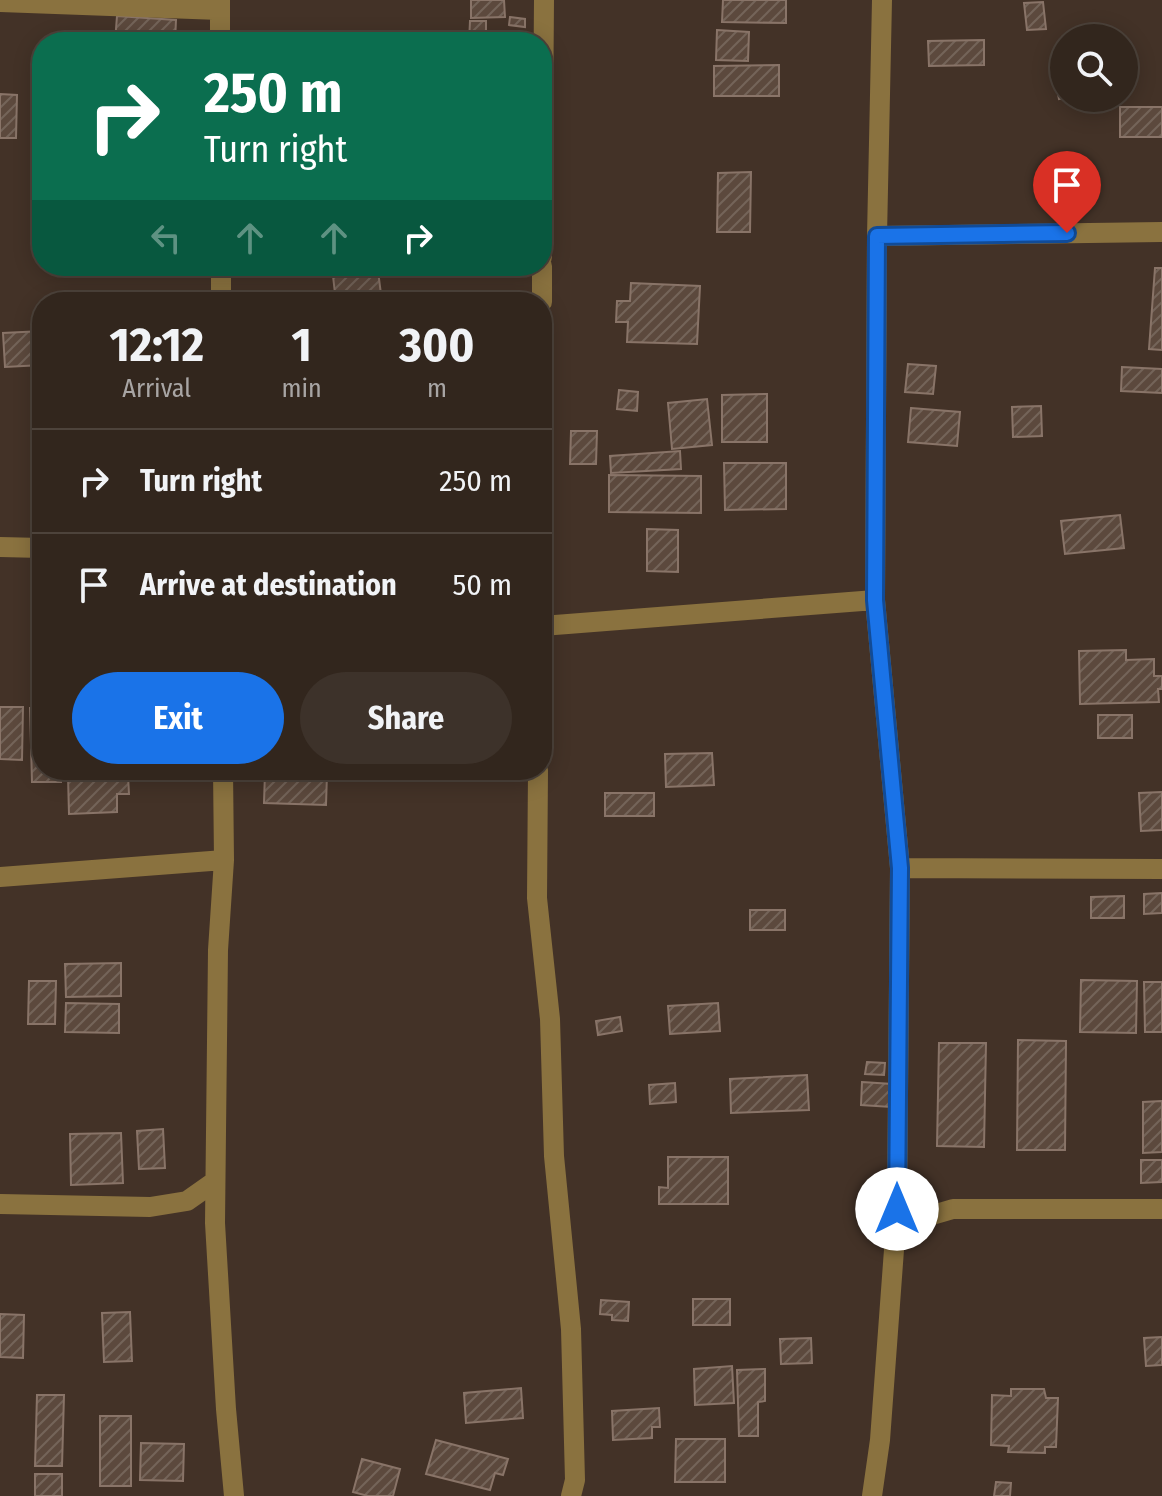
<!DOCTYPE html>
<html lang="en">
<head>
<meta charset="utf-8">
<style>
  :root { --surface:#32261d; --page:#3d322a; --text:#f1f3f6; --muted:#a8a5a4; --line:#4d433b; --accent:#1a73e8 }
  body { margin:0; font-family:"Fira Sans Condensed",sans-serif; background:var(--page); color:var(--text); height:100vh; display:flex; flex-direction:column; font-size:30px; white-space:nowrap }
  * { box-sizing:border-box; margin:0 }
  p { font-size:26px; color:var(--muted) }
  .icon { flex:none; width:44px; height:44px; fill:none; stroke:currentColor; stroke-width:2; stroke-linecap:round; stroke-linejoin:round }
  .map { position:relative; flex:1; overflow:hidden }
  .sheet { position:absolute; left:32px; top:292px; width:520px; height:488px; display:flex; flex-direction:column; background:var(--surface); border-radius:32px; box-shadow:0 4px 20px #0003,0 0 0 2px var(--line) }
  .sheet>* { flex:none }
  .guide { position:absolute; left:32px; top:32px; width:520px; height:244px; border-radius:32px; box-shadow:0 4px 20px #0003,0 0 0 2px var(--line); background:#0b6e4f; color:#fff; overflow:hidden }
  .buttons { position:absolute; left:1050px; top:24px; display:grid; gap:16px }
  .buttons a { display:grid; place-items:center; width:88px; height:88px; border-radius:50%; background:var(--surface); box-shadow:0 4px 20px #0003,0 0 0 2px var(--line); font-size:40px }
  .pin { position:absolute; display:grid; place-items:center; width:68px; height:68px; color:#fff; margin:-82px -34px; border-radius:50% 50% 50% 0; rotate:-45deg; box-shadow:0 0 8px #0007 }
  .pin .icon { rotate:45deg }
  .me { position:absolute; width:88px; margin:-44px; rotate:0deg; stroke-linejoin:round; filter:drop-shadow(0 0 6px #0008) }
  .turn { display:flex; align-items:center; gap:28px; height:168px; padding:0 40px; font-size:36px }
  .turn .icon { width:104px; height:104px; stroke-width:2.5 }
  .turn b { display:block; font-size:56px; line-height:68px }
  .lanes { display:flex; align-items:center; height:76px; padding:0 40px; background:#0003; justify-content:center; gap:40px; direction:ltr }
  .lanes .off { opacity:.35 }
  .eta { display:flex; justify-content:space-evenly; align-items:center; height:136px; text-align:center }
  .eta b { font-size:48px; font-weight:700; line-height:56px }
  .primary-button { display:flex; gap:16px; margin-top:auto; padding:16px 40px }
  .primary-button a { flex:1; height:92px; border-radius:48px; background:var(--accent); color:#fff; font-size:32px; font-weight:700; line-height:92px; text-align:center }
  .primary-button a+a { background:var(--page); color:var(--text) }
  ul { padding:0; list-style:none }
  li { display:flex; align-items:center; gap:24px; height:104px; padding:0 40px; border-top:2px solid var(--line) }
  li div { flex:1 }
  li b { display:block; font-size:30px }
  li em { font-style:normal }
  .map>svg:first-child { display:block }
</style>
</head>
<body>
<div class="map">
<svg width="1162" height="1496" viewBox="0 0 1162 1496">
  <defs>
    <pattern id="building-hatch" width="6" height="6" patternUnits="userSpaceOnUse" patternTransform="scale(2)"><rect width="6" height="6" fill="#5c493d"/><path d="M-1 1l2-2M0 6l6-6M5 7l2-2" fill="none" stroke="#746459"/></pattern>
  </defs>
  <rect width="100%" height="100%" fill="#433227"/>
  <path fill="url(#building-hatch)" stroke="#897468" stroke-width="2" d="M471,0H504L505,17L471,18Z
    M723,0H786V23L722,22Z
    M1043,2L1046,29L1027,30L1024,3Z
    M117,16L176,20L175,42H115Z
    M510,17L525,19V27L509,25Z
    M470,21H486V42H469Z
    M717,30L749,32L748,61L716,60Z
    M984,40V65L929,66L928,41Z
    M779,65V96H714V66Z
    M1064,68V98L1059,99L1053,70Z
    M0,94L17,95L16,138H0Z
    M1120,107H1162V137H1120Z
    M37,147L42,148V167L34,166Z
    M751,172L750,232H717L718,173Z
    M1155,268H1162V350L1149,349Z
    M378,271L382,302H336L333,276Z
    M631,283L700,286L697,344L627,342L628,322H616L617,301H630Z
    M42,331V365L5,367L3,333Z
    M908,364L936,366L933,394L905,392Z
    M1122,367L1162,369V393L1121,391Z
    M619,390L638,392L637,411L617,409Z
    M767,394V442H722V395Z
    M707,399L712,445L672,449L668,403Z
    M1041,406L1042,436L1013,437L1012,407Z
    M911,408L960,412L957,446L908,442Z
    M571,431H597L596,464H570Z
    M680,451L681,469L611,473L610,456Z
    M724,463H786V509L725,510Z
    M609,475L701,476V513L609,512Z
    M1120,515L1124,548L1065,554L1061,521Z
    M647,529L678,530V572L647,571Z
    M1126,650V660L1154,659V676H1162V689H1158L1159,702L1080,704L1079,651Z
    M0,707H23L22,760L0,759Z
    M30,708H42V770H61V782H32Z
    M1098,715H1132V738H1098Z
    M712,753L714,785L666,787L665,754Z
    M265,772L327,774L326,805L264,803Z
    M128,775L129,794H117V812L69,814L68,777Z
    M1162,792V830L1141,831L1139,793Z
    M605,793H654V816H605Z
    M1162,893V913L1144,914V894Z
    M1124,896V918H1091V897Z
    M750,910H785V930H750Z
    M121,963V996L66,997L65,964Z
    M1081,980L1137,981L1136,1033L1080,1032Z
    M29,981H56L55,1024H28Z
    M1144,982H1162V1032H1145Z
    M66,1003L119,1004V1033L65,1032Z
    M718,1003L720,1031L670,1034L668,1006Z
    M620,1017L622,1031L598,1035L596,1021Z
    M1018,1040L1066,1041L1065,1150H1017Z
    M939,1043H986L984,1147L937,1146Z
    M867,1062L885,1063L884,1075L865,1074Z
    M807,1075L809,1110L731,1113L730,1079Z
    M862,1082L892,1084L891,1107L861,1105Z
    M675,1083L676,1102L650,1104L649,1085Z
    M1162,1101V1152L1143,1153V1102Z
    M163,1129L165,1168L139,1169L137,1131Z
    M121,1133L123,1183L71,1185L70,1134Z
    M668,1157H728V1204H659V1187L668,1188Z
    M1141,1160H1162V1182L1141,1183Z
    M693,1299H730V1325H693Z
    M601,1300L629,1302L628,1321L612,1320V1315L600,1314Z
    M130,1312L132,1361L104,1362L102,1313Z
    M0,1314L24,1315L23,1358L0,1357Z
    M1162,1337V1365L1146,1366L1144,1338Z
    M811,1338L812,1363L781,1364L780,1339Z
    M732,1366L734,1403L695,1405L694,1369Z
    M765,1369V1401L758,1402V1436H739L737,1370Z
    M521,1388L523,1418L466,1423L464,1393Z
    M1011,1389H1044L1046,1398H1058L1056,1447H1045V1453L1008,1452L1009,1446L991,1445L992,1395L1011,1396Z
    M37,1395H64L62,1466H35Z
    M659,1408L660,1427H652V1438L613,1440L612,1411Z
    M100,1416H131V1486H100Z
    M676,1439H725V1482H675Z
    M436,1440L508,1459L503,1475L495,1473L490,1490L426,1474Z
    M141,1443L184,1444L183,1481L140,1480Z
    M362,1459L400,1469L393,1496H368L353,1492Z
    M35,1474H62V1496H35Z
    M996,1482L1011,1483L1010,1496H994Z"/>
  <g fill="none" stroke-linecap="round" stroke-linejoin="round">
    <path stroke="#8a723f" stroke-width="20" d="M220,0V42
      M0,2L220,10
      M877,236L1162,232
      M542,257L544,0
      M221,266V302
      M542,302V266
      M0,547L42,548
      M542,626L875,600
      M223,770L224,860L218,950L215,1223L226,1409L234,1496
      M538,770L537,898L550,1019L554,1156L571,1329L575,1480L571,1496
      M900,868L1162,869
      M0,877L224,860
      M0,1204L150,1207L187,1201L214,1182
      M897,1209L929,1216L953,1209H1162
      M872,1496L880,1440L897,1209L900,868L875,600L877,236L882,0"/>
  </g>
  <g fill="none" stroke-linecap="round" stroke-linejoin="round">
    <defs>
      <path id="route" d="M897,1209L900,868L875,600L877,236L1067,233"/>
    </defs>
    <use href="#route" stroke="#114b97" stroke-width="20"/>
    <use href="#route" stroke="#1a73e8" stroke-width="14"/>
  </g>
</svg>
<div class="buttons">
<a><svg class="icon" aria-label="search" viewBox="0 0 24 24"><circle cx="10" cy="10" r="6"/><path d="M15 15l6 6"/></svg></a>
</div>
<div class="pin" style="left:1067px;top:233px;background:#d93025"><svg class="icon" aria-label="arrive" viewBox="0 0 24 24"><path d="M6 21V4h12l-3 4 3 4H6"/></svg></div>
<svg class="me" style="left:897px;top:1209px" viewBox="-20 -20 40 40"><circle r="19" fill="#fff"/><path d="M0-13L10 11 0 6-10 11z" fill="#1a73e8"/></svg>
<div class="guide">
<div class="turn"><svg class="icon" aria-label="right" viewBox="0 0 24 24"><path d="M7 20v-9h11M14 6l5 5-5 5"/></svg><div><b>250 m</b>Turn right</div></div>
<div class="lanes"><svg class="icon off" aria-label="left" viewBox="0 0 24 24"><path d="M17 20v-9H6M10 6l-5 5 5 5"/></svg><svg class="icon off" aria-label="ahead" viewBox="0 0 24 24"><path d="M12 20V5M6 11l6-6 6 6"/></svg><svg class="icon off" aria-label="ahead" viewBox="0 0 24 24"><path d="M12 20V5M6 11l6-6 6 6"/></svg><svg class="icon" aria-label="right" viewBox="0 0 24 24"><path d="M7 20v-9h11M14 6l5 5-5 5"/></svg></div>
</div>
<section class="sheet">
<div class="eta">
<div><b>12:12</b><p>Arrival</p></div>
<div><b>1</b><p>min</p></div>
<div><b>300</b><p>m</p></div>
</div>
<ul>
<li><svg class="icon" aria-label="right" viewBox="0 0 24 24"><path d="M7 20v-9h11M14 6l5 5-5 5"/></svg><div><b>Turn right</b></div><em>250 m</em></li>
<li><svg class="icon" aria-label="arrive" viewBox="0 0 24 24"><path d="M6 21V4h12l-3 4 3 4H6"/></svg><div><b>Arrive at destination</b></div><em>50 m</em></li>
</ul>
<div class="primary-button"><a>Exit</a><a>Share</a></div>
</section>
</div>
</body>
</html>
